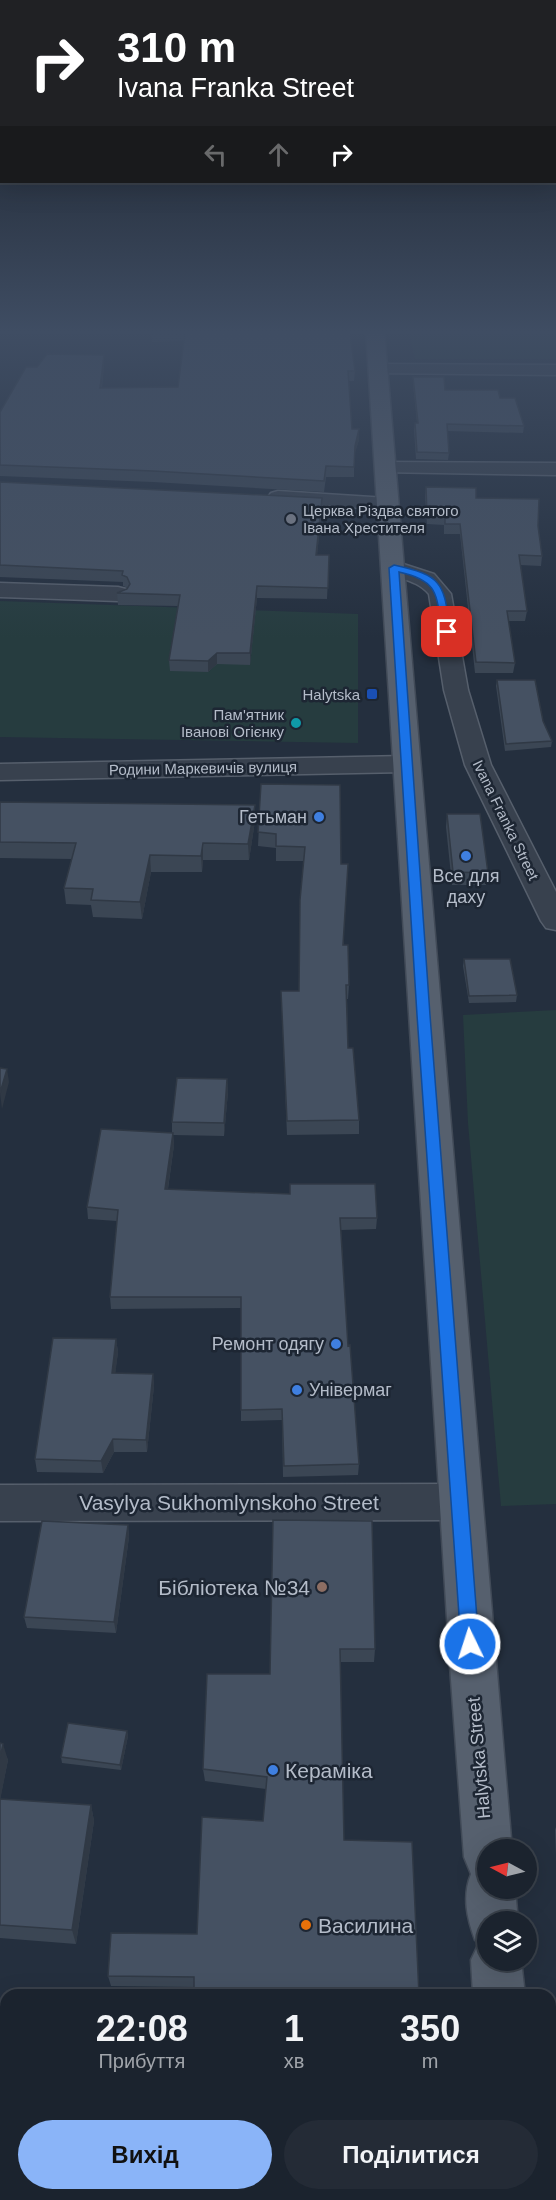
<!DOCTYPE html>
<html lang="uk">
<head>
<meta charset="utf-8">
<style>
  :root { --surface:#1b232e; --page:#242b36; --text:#f1f3f6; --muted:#a0a4aa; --line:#39404a; --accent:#8ab4f8 }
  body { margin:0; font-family:Helvetica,sans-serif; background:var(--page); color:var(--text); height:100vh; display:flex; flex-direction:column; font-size:22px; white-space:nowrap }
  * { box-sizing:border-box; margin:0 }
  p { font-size:20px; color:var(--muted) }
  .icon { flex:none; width:33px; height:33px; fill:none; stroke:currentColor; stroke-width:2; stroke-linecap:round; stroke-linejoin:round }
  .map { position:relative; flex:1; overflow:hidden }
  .panel { position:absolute; left:0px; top:1989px; width:556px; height:212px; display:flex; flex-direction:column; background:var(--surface); border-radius:18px 18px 0 0; box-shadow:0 6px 24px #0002,0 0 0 2px var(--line) }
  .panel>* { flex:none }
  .top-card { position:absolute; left:0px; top:0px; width:556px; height:183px; box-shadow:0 6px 24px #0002,0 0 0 2px var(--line); background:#202124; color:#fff; overflow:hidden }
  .needle { width:39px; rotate:277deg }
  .tools { position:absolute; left:477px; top:1839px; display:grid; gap:12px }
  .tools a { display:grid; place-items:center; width:60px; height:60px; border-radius:50%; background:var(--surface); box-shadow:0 6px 24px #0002,0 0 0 2px var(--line); font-size:30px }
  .pin { position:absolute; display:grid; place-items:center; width:51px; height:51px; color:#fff; margin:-26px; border-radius:12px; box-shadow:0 3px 9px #0006 }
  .me { position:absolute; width:66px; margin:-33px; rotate:356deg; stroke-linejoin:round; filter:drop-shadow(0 0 4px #0008) }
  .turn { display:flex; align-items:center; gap:21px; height:126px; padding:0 18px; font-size:27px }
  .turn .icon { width:78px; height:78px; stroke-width:2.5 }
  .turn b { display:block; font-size:42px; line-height:51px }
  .lanes { display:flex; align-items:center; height:57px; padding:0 18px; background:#0003; justify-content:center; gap:30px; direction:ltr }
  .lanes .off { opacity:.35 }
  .eta { display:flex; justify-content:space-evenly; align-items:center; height:102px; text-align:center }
  .eta b { font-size:36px; font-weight:700; line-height:42px }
  .primary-button { display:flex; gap:12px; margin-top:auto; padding:12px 18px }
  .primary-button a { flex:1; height:69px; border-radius:36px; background:var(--accent); color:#111; font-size:24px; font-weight:700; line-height:69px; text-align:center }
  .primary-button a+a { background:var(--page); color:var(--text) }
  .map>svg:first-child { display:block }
</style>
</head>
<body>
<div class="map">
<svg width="556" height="2200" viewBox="0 0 556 2200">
  <rect width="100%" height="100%" fill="#242f3e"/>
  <path fill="#263c3f" d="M556,330V359H415L409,332Z
    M0,601L358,614V743L0,737Z
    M556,1010V1504L501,1506L468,1123L463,1015Z"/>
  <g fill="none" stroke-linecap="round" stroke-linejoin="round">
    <defs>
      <path id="minor" d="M378,364L556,365V375L372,373L369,369L372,365Z
        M386,462L556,463V475L379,472L376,468L379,464Z
        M278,491L387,498L394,500L397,504L394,508L387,510L271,501L268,497L271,493Z
        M0,583L118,587L126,589L129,594L126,599L118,601L0,597Z
        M406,756L415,758L419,764L415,770L406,772L0,780V764Z
        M459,1484L474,1489L480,1502L474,1515L459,1520L0,1521V1485Z"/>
      <path id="tertiary" d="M394,561L434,574L451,594L468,690L491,765L556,892V930L546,928L541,921L465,765L444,690L429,594C415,577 390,579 383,568L386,563Z"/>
      <path id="primary" d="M366,330H384L512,1850H488V1888H515L518,1922H488V1960H521L525,1995H473L471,1960L480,1941L475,1940C467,1918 462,1896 471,1874L464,1857L450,1666Z
        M487,2194H543V2200H487Z"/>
    </defs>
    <use href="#minor" stroke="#565f6c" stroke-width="3"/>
    <use href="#tertiary" stroke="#565f6c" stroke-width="3"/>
    <use href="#primary" stroke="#414a57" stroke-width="3"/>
    <use href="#minor" fill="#38414e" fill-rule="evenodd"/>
    <use href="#tertiary" fill="#38414e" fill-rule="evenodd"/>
    <use href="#primary" fill="#56606e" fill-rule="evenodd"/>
  </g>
  <path fill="#3b4654" d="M151,330L351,341L355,371L354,381H349L352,429H359V440L354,455V477H326L324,492L153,482L0,476V412L104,365L102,388L178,387L184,341L152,342Z
    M413,377L445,390L500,398L524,426L523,433L447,431L449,453L448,460L416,459L414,430L415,423H417L413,384Z
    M0,482L322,498V508L317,555H329L327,599L257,598L250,665L217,664L208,672L170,671L169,660L178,606L118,605L117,593L128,588L123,586V582L0,577Z
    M426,487L476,498L538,526L542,556L541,566L520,565L527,611L525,621H508L515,663L513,673H475L460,534H444V525L427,524L425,497Z
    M497,680L543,721L552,741L551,747L505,751L496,686Z
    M261,784L341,864L344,945L349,985L348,999H347L348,1048L359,1120V1134L287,1135L281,991H299L304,861H276V848L258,846Z
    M0,802L255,805V821L249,860H203L202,872H151L142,919L93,917L91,905L66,904L64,888L72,859L0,858Z
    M447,814L488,873L486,885H452L446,827Z
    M464,959L517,995L516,1002L469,1003L463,966Z
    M227,1079L228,1092L224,1136L173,1135L174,1145L168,1189L377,1218L376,1229L341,1230L348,1346L359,1464L358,1475L283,1477L282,1420L241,1421V1308L111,1309L110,1297L117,1221L88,1219L87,1207L172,1133V1122Z
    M116,1339L118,1352L115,1373L153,1374L154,1386L147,1452H114L103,1473L37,1472L35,1459Z
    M273,1520L375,1649L374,1662H340L344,1840L419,1995H194V1987L111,1986L108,1976L197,1934L263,1821L266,1789L205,1781L203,1769L270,1674Z
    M128,1525L129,1537L116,1633L27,1628L24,1617Z
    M127,1731L128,1736L121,1770L62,1763L61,1757Z
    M0,1743L8,1760L0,1799L91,1805L94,1821L76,1944L0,1938Z
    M556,1827V1855L555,1830Z"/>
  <path fill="#303945" d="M104,355V365L100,398V388Z
    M359,429V440L354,456L355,446Z
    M322,498V508L316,566V555Z
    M257,586V598L250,665V653Z
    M217,653V664L208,672V661Z
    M255,805V821L249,860L248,844Z
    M203,843V860L202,872L201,856Z
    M150,855L151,872L142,919L140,902Z
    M7,1069L9,1082L2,1109L0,1093Z
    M227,1079L228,1092L224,1136V1123Z
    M173,1133L174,1145L166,1201L165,1189Z
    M116,1339L118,1352L114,1385L112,1373Z
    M153,1374L154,1386L147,1452L146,1440Z
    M113,1439L114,1452L103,1473L101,1461Z
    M128,1525L129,1537L116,1633L114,1622Z
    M127,1731L128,1736L121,1770L120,1765Z
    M3,1744L8,1760L0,1801V1758Z
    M91,1805L94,1821L76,1944L72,1930Z"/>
  <path fill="#455162" stroke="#303945" stroke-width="1.5" d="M151,330H351V341L355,371H348L352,429H359L355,446L354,467L326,466L324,481L153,471L0,465V412L26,367H37L47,354L104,355L100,388L178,387L185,332H151Z
    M413,377H444L445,390H498L500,398H515L524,426L447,424L449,453L417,452L415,423H418Z
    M0,482L322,498L316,555H329L328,588L257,586L250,653H217L208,661L169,660L180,595L117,593L127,589L130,584L127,577L122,575L123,571L0,565Z
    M426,487L476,488V498L539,499L538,526L542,556L519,555L527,611H507L515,663L476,662L460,524H445V515H427Z
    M497,680H535L543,721L552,741L506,744Z
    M261,784L340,785L341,864H348L343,945H348L349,985H346L348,1048H353L359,1120L287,1121L281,991H299L300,900L305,847L276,846V834L258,832Z
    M0,802L255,805L248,844L203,843L201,856L150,855L140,902L91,900L93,889L64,888L76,843L0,842Z
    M447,814H480L488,873L453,872Z
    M464,959H510L517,995L469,996Z
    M0,1068L7,1069L0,1093Z
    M177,1078L227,1079L224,1123L172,1122Z
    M101,1129L173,1133L165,1189L290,1194V1184H375L377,1218H340L348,1346L350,1345L359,1464L284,1466L282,1409L241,1410V1297H110L118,1210L87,1207Z
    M53,1338L116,1339L112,1373L153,1374L146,1440L113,1439L101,1461L35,1459Z
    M273,1520L372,1521L375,1649H340L344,1840L412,1842L419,1995H313V1993L194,1992V1977L108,1976L111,1933L197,1934L202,1817L263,1821L267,1777L203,1769L207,1674H270Z
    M42,1521L128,1525L114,1622L24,1617Z
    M68,1723L127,1731L120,1765L61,1757Z
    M0,1743L3,1744L0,1758Z
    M0,1799L91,1805L72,1930L0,1925Z
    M86,2194H195V2200H85Z
    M337,2195L418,2198V2200H337Z"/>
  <linearGradient id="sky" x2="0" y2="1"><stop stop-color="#141a22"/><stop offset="0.52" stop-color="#3f4d63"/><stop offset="1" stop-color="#3f4d63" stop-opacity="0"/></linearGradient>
  <rect width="556" height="638" fill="url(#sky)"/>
  <path fill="#1a73e8" stroke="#114b97" stroke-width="1.5" d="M394,565C445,576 443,584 451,632L447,635L442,632C436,595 440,581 399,572L430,1015L479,1644L477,1650L470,1652L464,1650L461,1644L417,1015L389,568Z"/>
  <circle fill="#6b7280" stroke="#1d2633" stroke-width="2" cx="291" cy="519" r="6"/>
  <rect fill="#1a4fb4" stroke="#1d2633" stroke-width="2" x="366" y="688" width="12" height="12" rx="3"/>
  <circle fill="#0f9aa8" stroke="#1d2633" stroke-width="2" cx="296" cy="723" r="6"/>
  <g fill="#3f7fe0" stroke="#1d2633" stroke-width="2">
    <circle cx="319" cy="817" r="6"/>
    <circle cx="466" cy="856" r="6"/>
    <circle cx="336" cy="1344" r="6"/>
    <circle cx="297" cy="1390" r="6"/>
    <circle cx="273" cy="1770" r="6"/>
  </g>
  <circle fill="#8d6e63" stroke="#1d2633" stroke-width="2" cx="322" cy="1587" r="6"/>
  <circle fill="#e8710a" stroke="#1d2633" stroke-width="2" cx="306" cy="1925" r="6"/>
  <g text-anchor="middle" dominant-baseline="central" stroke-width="5" stroke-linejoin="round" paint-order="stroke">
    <g font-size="15" fill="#b4bcc9" stroke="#1d2633" text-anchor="end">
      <text x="303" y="510" text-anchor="start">Церква Різдва святого<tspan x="303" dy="17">Івана Хрестителя</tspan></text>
      <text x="360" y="694">Halytska</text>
      <text x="284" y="714">Пам'ятник<tspan x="284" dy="17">Іванові Огієнку</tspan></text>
    </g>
    <g font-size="15" fill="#b4bcc9" stroke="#1d2633">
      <text transform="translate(203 768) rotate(-1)">Родини Маркевичів вулиця</text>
      <text transform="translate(506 820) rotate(64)">Ivana Franka Street</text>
    </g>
    <g font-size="18" fill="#b4bcc9" stroke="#1d2633" text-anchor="end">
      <text x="307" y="817">Гетьман</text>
      <text x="466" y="876" text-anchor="middle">Все для<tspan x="466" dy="21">даху</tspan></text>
      <text x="324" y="1344">Ремонт одягу</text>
      <text x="309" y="1390" text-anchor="start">Універмаг</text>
    </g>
    <g font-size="18" fill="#b4bcc9" stroke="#1d2633">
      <text transform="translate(479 1758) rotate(-95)">Halytska Street</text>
    </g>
    <g font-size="21" fill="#b4bcc9" stroke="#1d2633">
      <text x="229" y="1502">Vasylya Sukhomlynskoho Street</text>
    </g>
    <g font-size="21" fill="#b4bcc9" stroke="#1d2633" text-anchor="start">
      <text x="310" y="1587" text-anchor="end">Бібліотека №34</text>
      <text x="285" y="1770">Кераміка</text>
      <text x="318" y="1925">Василина</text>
    </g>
  </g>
</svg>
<div class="tools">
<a><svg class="needle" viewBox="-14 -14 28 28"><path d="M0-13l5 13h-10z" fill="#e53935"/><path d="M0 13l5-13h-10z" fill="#a0a4aa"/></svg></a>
<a><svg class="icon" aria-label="layers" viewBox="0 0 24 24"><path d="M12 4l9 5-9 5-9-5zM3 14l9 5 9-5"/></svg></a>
</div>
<div class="pin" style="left:447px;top:632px;background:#d93025"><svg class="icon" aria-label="arrive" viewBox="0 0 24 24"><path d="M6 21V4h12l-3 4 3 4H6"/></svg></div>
<svg class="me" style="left:470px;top:1644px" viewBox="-20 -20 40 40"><circle r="17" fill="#1a73e8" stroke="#fff" stroke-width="3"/><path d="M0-11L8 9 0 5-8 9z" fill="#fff"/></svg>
<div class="top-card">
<div class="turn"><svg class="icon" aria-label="right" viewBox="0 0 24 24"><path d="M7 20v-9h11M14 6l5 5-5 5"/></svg><div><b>310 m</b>Ivana Franka Street</div></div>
<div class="lanes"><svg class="icon off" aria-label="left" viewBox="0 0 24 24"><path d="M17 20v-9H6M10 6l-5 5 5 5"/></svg><svg class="icon off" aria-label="ahead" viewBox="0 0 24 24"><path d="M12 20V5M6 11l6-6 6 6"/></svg><svg class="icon" aria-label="right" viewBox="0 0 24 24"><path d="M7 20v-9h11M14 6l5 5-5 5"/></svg></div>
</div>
<section class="panel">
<div class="eta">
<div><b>22:08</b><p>Прибуття</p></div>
<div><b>1</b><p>хв</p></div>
<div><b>350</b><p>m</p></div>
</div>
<div class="primary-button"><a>Вихід</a><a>Поділитися</a></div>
</section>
</div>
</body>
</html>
